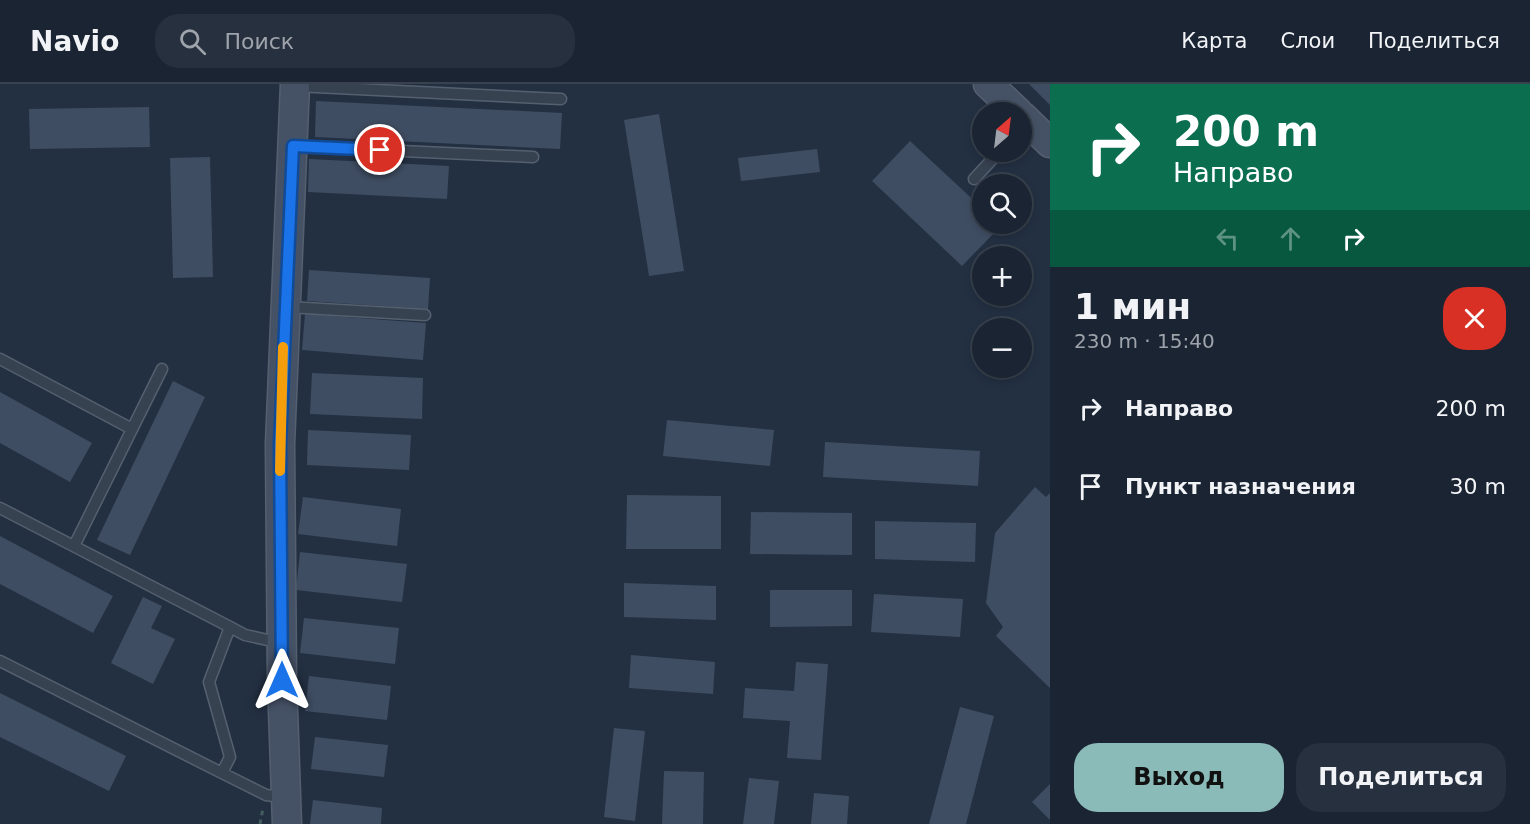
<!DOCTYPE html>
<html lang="ru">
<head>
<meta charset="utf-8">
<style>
  :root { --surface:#1a2432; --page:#27303e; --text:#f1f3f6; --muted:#9fa4ac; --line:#38414d; --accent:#8bbbb9 }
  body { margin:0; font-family:"DejaVu Sans",sans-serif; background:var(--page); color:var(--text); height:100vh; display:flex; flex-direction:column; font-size:22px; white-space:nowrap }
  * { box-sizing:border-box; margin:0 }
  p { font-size:20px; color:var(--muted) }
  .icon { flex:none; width:33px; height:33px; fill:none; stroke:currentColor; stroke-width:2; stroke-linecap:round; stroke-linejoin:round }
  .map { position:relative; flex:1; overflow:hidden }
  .details { display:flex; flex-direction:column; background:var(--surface); width:480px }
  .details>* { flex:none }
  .top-card { background:#0b6e4f; color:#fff; overflow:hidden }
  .needle { width:39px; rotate:28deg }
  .buttons { position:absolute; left:972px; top:18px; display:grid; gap:12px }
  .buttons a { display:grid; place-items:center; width:60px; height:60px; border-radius:50%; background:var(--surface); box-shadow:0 3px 9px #0003,0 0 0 2px var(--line); font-size:30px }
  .pin { position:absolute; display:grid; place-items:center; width:51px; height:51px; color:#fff; margin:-26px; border:3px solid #fff; border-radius:50%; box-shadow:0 2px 6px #0007 }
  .me { position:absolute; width:66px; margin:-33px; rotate:0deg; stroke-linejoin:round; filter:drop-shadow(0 0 4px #0008) }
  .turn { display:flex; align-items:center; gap:21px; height:126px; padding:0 24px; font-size:27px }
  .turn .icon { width:78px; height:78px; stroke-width:2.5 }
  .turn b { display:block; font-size:42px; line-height:51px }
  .lanes { display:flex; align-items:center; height:57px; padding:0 24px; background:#0003; justify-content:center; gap:30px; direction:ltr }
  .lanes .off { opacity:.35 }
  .round { display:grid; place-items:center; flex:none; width:63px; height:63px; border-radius:24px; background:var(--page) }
  .summary { display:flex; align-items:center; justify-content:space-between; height:102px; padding:0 24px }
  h1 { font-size:36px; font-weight:700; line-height:45px }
  .action { display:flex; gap:12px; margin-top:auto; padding:12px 24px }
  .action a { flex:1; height:69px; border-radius:24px; background:var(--accent); color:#111; font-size:24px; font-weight:700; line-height:69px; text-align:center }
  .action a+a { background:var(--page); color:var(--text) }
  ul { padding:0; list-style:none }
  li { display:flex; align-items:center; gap:18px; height:78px; padding:0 24px }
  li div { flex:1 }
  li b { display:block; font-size:22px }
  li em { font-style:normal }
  header { display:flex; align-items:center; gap:36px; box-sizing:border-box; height:84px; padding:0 30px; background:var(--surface); border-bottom:2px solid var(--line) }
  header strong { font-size:28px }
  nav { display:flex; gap:33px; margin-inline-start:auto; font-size:21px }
  .search { width:420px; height:54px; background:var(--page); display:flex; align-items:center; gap:15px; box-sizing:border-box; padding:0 21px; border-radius:24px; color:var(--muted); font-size:22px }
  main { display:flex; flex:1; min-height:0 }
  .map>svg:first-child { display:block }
</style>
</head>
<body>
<header>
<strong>Navio</strong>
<div class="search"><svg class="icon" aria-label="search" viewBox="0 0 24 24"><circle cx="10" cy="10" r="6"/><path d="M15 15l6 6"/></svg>Поиск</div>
<nav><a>Карта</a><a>Слои</a><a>Поделиться</a></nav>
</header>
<main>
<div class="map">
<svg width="1050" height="740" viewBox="0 0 1050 740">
  <rect width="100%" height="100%" fill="#233042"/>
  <path fill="#3f4d62" d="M1029,0H1050V21Z
    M316,17L562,29L560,65L315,53Z
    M149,23L150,63L30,65L29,25Z
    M659,30L684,187L649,192L624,36Z
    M910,57L982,124V140L1001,142L962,182L872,97Z
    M817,65L820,88L741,97L738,74Z
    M210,73L213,193L173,194L170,74Z
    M309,75L449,82L447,115L308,108Z
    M309,186L430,194L428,225L307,217Z
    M305,230L426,239L423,276L302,266Z
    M312,289L423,294L422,335L310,330Z
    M173,297L205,313L130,471L97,456Z
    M0,308L92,359L70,398L0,359Z
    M667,336L774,346L770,382L663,372Z
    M308,346L411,351L409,386L307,381Z
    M825,358L980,367L978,402L823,393Z
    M1035,403L1046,413L1050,409V604L996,552L1003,543L986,519L995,449Z
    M627,411L721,412V465H626Z
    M303,413L401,425L397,462L298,450Z
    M751,428L852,429V471L750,470Z
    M875,437L976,439L975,478L875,475Z
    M0,452L113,512L93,549L0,500Z
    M300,468L407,480L402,518L296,506Z
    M624,499L716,502V536L624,533Z
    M770,506H852V542L770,543Z
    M874,510L963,515L960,553L871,548Z
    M143,513L162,522L151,544L175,555L153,600L111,579Z
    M304,534L399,544L395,580L300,569Z
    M631,571L715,578L713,610L629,604Z
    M796,578L828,580L821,676L787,674L790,637L743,634L745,604L794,607Z
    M309,592L391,602L387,636L305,627Z
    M0,609L126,672L109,707L0,653Z
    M960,623L994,632L966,740H929Z
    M614,644L645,647L635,737L604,733Z
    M315,653L388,661L384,693L311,685Z
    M664,687L704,688L703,740H662Z
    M749,694L779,697L774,740H743Z
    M1050,700V736L1032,718Z
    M814,709L849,712L847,740H811Z
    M313,716L382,724L381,740H310Z"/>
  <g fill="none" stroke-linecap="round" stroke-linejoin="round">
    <defs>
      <path id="lane" d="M295,2L561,15
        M293,62L533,73
        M974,95L999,68
        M288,223L425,231
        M0,275L132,345
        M0,424L230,543
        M74,462L162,285
        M281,559L245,551L230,543L209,598L230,673L222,689L266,711L283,713
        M0,577L222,689"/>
      <path id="secondary" d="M988,0L1018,28
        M1022,32L1050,59
        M287,740L282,596L280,360L295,0"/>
    </defs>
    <use href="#lane" stroke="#55606f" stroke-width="13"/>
    <use href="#secondary" stroke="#55606f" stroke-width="31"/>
    <path stroke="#435c60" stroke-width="3" stroke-dasharray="4.5 4.5" stroke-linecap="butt" d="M260,740L263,724"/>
    <use href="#lane" stroke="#374251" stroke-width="10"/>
    <use href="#secondary" stroke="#455165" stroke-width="28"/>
  </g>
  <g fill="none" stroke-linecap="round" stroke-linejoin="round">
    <defs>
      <path id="route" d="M282,596L280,360L293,62L380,66"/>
    </defs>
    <use href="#route" stroke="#114b97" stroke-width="15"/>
    <use href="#route" stroke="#1a73e8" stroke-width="10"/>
    <path stroke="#f59e0b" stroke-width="10" d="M280,387L283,263"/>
  </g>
</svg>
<div class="buttons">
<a><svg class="needle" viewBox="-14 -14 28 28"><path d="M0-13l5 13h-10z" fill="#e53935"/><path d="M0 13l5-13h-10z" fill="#9fa4ac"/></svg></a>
<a><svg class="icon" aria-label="search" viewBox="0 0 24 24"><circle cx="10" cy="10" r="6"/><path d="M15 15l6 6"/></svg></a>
<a>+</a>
<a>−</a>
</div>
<div class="pin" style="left:380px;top:66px;background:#d93025"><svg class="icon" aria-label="arrive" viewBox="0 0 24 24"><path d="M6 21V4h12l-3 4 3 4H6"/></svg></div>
<svg class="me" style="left:282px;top:596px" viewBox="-20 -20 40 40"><path d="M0-17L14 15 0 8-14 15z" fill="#1a73e8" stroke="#fff" stroke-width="4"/></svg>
</div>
<section class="details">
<div class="top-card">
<div class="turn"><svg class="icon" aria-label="right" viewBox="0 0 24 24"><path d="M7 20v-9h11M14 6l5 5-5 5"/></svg><div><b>200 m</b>Направо</div></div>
<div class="lanes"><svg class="icon off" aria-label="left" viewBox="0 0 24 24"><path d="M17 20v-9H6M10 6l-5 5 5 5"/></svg><svg class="icon off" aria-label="ahead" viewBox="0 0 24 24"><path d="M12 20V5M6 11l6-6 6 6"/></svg><svg class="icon" aria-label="right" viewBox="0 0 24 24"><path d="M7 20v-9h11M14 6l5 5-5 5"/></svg></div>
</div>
<div class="summary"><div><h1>1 мин</h1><p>230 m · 15:40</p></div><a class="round" style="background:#d93025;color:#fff"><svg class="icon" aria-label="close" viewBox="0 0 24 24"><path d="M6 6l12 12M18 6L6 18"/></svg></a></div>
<ul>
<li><svg class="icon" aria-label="right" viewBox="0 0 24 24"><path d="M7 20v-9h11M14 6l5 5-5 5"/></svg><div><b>Направо</b></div><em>200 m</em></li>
<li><svg class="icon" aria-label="arrive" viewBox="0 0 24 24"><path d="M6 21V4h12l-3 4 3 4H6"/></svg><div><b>Пункт назначения</b></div><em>30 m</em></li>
</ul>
<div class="action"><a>Выход</a><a>Поделиться</a></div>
</section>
</main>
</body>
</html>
